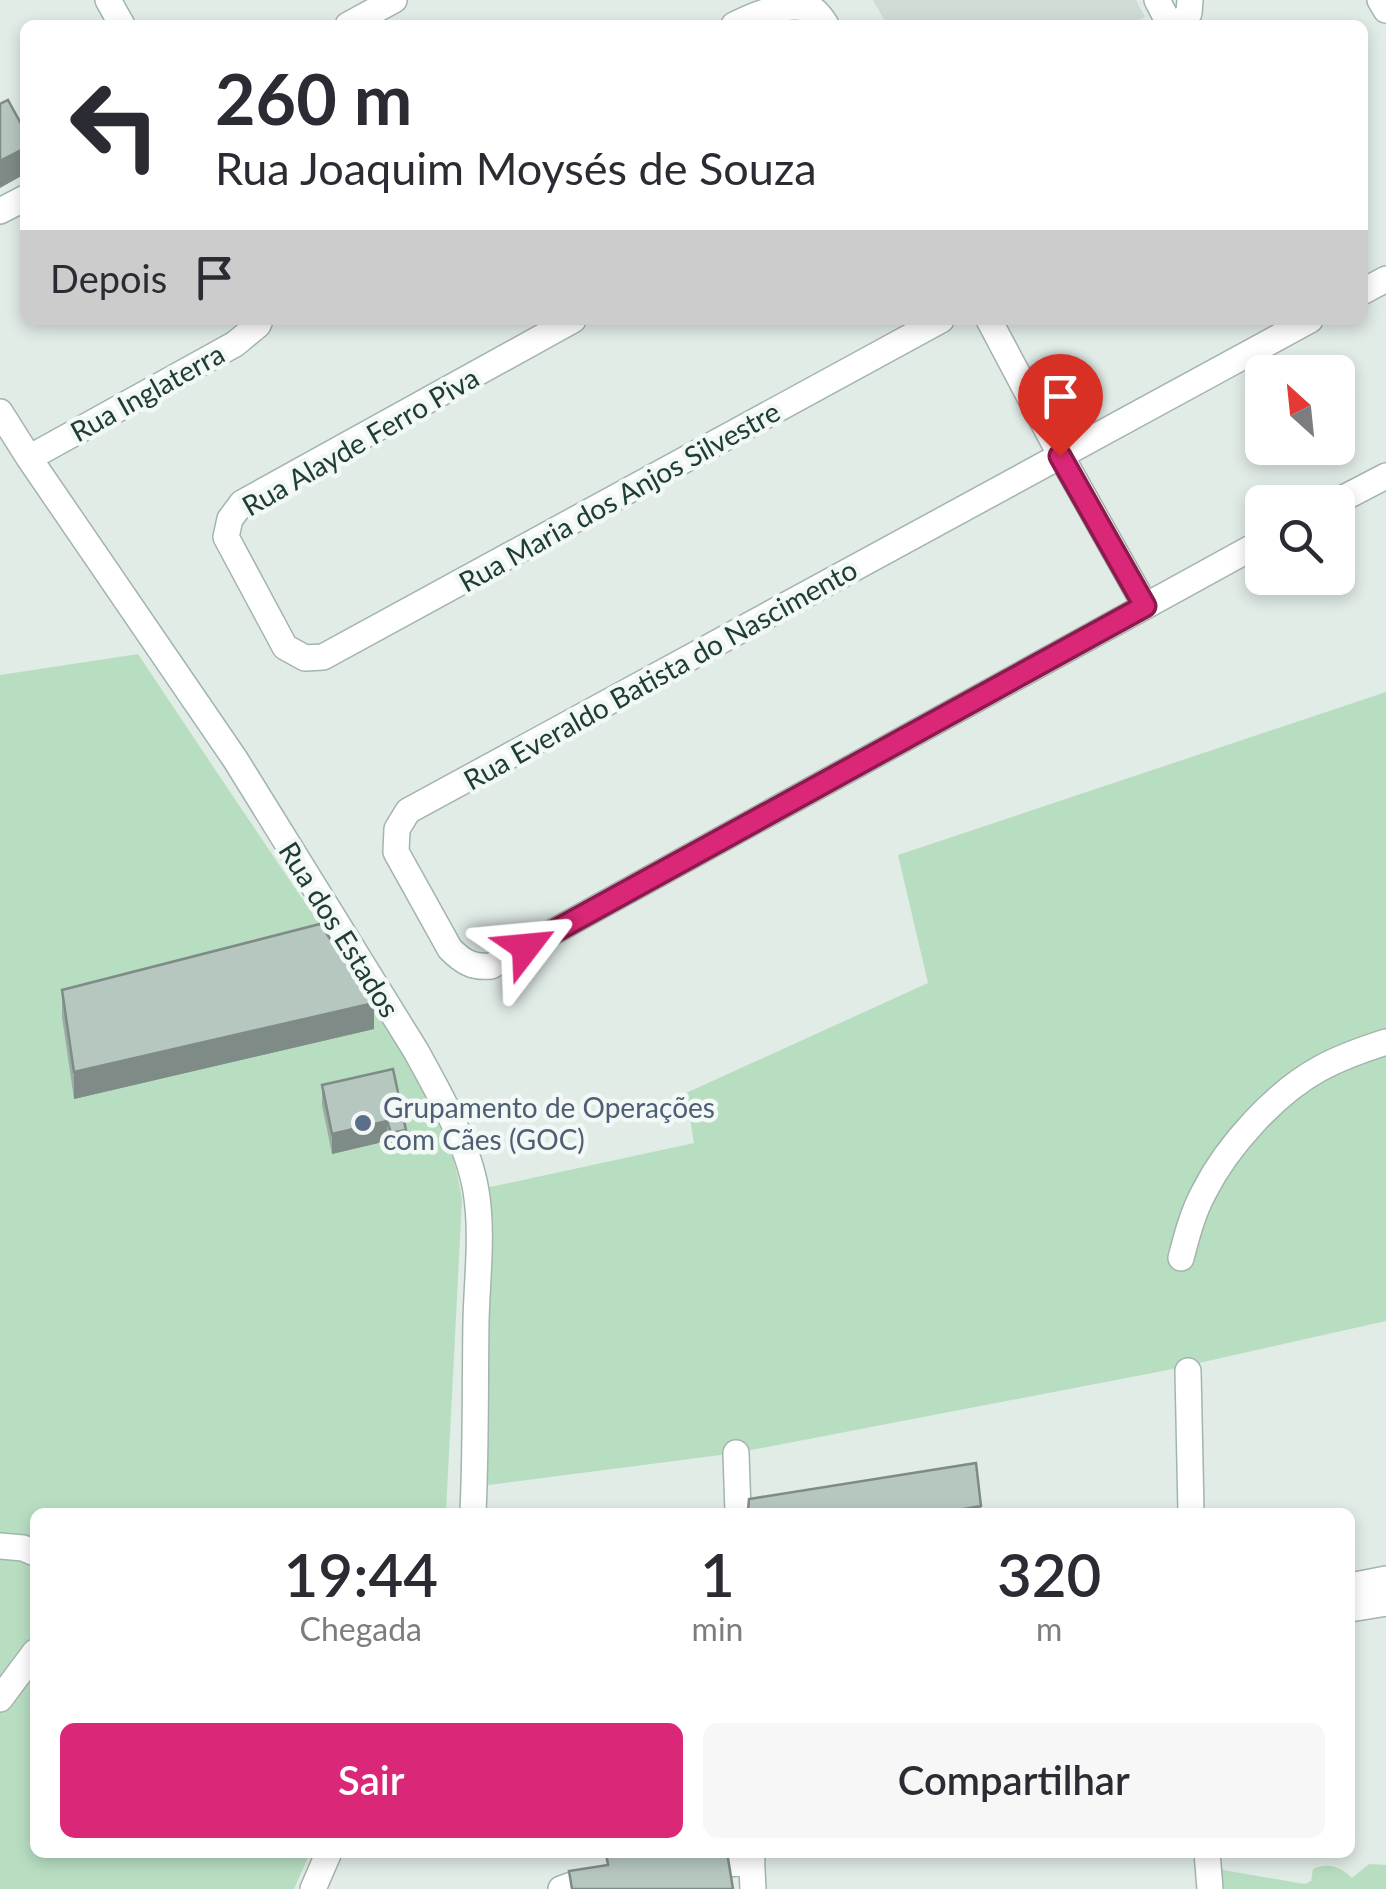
<!DOCTYPE html>
<html lang="pt">
<head>
<meta charset="utf-8">
<style>
  :root { --surface:#fff; --page:#f7f7f7; --text:#2b2b33; --muted:#7c7c81; --accent:#db2777 }
  body { margin:0; font-family:Lato,sans-serif; background:var(--page); color:var(--text); height:100vh; display:flex; flex-direction:column; font-size:38px; white-space:nowrap }
  * { box-sizing:border-box; margin:0 }
  p { font-size:32px; color:var(--muted) }
  .icon { flex:none; width:55px; height:55px; fill:none; stroke:currentColor; stroke-width:2; stroke-linecap:round; stroke-linejoin:round }
  .map { position:relative; flex:1; overflow:hidden }
  .panel { position:absolute; left:30px; top:1508px; width:1325px; height:350px; display:flex; flex-direction:column; background:var(--surface); border-radius:15px; box-shadow:0 5px 15px #0003 }
  .panel>* { flex:none }
  .top-card { position:absolute; left:20px; top:20px; width:1348px; height:305px; border-radius:15px; box-shadow:0 5px 15px #0003; background:#fff; color:var(--text); overflow:hidden }
  .needle { width:65px; rotate:333deg }
  .tools { position:absolute; left:1245px; top:355px; display:grid; gap:20px }
  .tools a { display:grid; place-items:center; width:110px; height:110px; border-radius:15px; background:var(--surface); box-shadow:0 5px 15px #0003; font-size:50px }
  .pin { position:absolute; display:grid; place-items:center; width:85px; height:85px; color:#fff; margin:-102px -42px; border-radius:50% 50% 50% 0; rotate:-45deg; box-shadow:0 0 10px #0007 }
  .pin .icon { rotate:45deg }
  .me { position:absolute; width:110px; margin:-55px; rotate:61deg; stroke-linejoin:round; filter:drop-shadow(0 0 8px #0008) }
  .turn { display:flex; align-items:center; gap:35px; height:210px; padding:0 30px; font-size:45px }
  .turn .icon { width:130px; height:130px; stroke-width:2.5 }
  .turn b { display:block; font-size:70px; line-height:85px }
  .then { display:flex; align-items:center; height:95px; padding:0 30px; background:#0003; gap:20px; font-size:38px }
  .eta { display:flex; justify-content:space-evenly; align-items:center; height:170px; text-align:center }
  .eta b { font-size:60px; font-weight:600; line-height:70px }
  .action { display:flex; gap:20px; margin-top:auto; padding:20px 30px }
  .action a { flex:1; height:115px; border-radius:15px; background:var(--accent); color:#fff; font-size:40px; font-weight:600; line-height:115px; text-align:center }
  .action a+a { background:var(--page); color:var(--text) }
  .map>svg:first-child { display:block }
</style>
</head>
<body>
<div class="map">
<svg width="1386" height="1889" viewBox="0 0 1386 1889">
  <rect width="100%" height="100%" fill="#e1ece7"/>
  <path fill="#cfdcd6" d="M873,0H1136L1145,17L1130,25H887Z"/>
  <path fill="#b8dec2" d="M138,654C190,732 242,810 295,888C360,983 446,1083 462,1200L446,1512H35V1852L310,1853L294,1889H0V675Z
    M1386,692V1321L1168,1370L736,1453L474,1487L472,1191L694,1143L686,1093L928,983L898,855Z
    M1369,1864L1386,1865V1889H1211L1217,1869L1305,1884L1311,1881L1313,1869C1328,1862 1341,1867 1352,1878Z"/>
  <g fill="none" stroke-linecap="round" stroke-linejoin="round">
    <defs>
      <path id="minor" d="M108,0L122,25
        M1157,0L1170,25
        M1380,0L1386,10
        M348,25L394,0
        M734,25C758,13 790,0 815,11C820,15 823,20 826,25
        M1178,25L1189,13L1190,0
        M0,211L25,198
        M1362,292L1386,279
        M573,320L242,503L230,519L226,537L285,647L305,658L323,657L941,320
        M989,320L1061,456L1145,605
        M0,412L29,458L235,759L416,1051C439,1093 468,1143 476,1191C483,1234 477,1278 476,1321C475,1385 476,1449 473,1512
        M29,458L235,344L258,325L260,320
        M1336,502L1386,476
        M1262,542L491,966C473,968 463,962 450,949L396,852L397,829L408,811L1310,320
        M1181,1258C1187,1235 1193,1212 1204,1192C1227,1146 1276,1092 1321,1068C1341,1057 1364,1049 1386,1042
        M1188,1371L1191,1512
        M736,1453L738,1512
        M0,1546L23,1548L35,1553
        M1350,1586L1386,1579
        M1350,1609L1386,1603
        M0,1699L35,1652
        M751,1852L753,1889
        M1207,1852L1210,1889
        M697,1868L752,1861
        M313,1889L329,1852
        M561,1889L572,1885L603,1881"/>
    </defs>
    <use href="#minor" stroke="#a3b4ae" stroke-width="28"/>
    <use href="#minor" stroke="#fff" stroke-width="25"/>
  </g>
  <path fill="#9daba5" d="M62,990L374,1029L74,1099L62,1017Z
    M393,1069L406,1150L391,1153L387,1141L332,1154L322,1105V1085Z
    M981,1506V1512H748Z"/>
  <path fill="#7f8b86" d="M25,148V174L0,188V161Z
    M374,1003V1029L74,1099V1072Z
    M387,1121V1141L332,1154V1134Z
    M406,1130V1150L391,1153V1133Z"/>
  <path fill="#b6c7c0" stroke="#7f8b86" stroke-width="2.5" d="M8,100L25,131V148L0,161V104Z
    M320,924L374,1003L74,1072L62,990Z
    M393,1069L406,1130L391,1133L387,1121L332,1134L322,1085Z
    M976,1463L981,1506L947,1512H748L749,1499Z
    M612,1852H727L733,1889H572L569,1871L608,1865L606,1853Z"/>
  <g fill="none" stroke-linecap="round" stroke-linejoin="round">
    <defs>
      <path id="route" d="M526,947L1145,606L1060,456"/>
    </defs>
    <use href="#route" stroke="#8e194d" stroke-width="25"/>
    <use href="#route" stroke="#db2777" stroke-width="18"/>
  </g>
  <circle fill="#5c6f8a" stroke="#f1f8f5" stroke-width="4" cx="363" cy="1123" r="10"/>
  <g text-anchor="middle" dominant-baseline="central" stroke-width="9" stroke-linejoin="round" paint-order="stroke">
    <g font-size="28" fill="#203d35" stroke="#f1f8f5">
      <text transform="translate(147 392) rotate(-29)">Rua Inglaterra</text>
      <text transform="translate(360 441) rotate(-30)">Rua Alayde Ferro Piva</text>
      <text transform="translate(619 496) rotate(-29)">Rua Maria dos Anjos Silvestre</text>
      <text transform="translate(660 674) rotate(-29)">Rua Everaldo Batista do Nascimento</text>
      <text transform="translate(340 929) rotate(58)">Rua dos Estados</text>
    </g>
    <g font-size="28" fill="#4e5e75" stroke="#f1f8f5" text-anchor="start">
      <text x="383" y="1107">Grupamento de Operações<tspan x="383" dy="32">com Cães (GOC)</tspan></text>
    </g>
  </g>
</svg>
<div class="tools">
<a><svg class="needle" viewBox="-14 -14 28 28"><path d="M0-13l5 13h-10z" fill="#e53935"/><path d="M0 13l5-13h-10z" fill="#7c7c81"/></svg></a>
<a><svg class="icon" aria-label="search" viewBox="0 0 24 24"><circle cx="10" cy="10" r="6"/><path d="M15 15l6 6"/></svg></a>
</div>
<div class="pin" style="left:1060px;top:456px;background:#d93025"><svg class="icon" aria-label="arrive" viewBox="0 0 24 24"><path d="M6 21V4h12l-3 4 3 4H6"/></svg></div>
<svg class="me" style="left:526px;top:947px" viewBox="-20 -20 40 40"><path d="M0-17L14 15 0 8-14 15z" fill="#db2777" stroke="#fff" stroke-width="4"/></svg>
<div class="top-card">
<div class="turn"><svg class="icon" aria-label="left" viewBox="0 0 24 24"><path d="M17 20v-9H6M10 6l-5 5 5 5"/></svg><div><b>260 m</b>Rua Joaquim Moysés de Souza</div></div>
<div class="then">Depois<svg class="icon" aria-label="arrive" viewBox="0 0 24 24"><path d="M6 21V4h12l-3 4 3 4H6"/></svg></div>
</div>
<section class="panel">
<div class="eta">
<div><b>19:44</b><p>Chegada</p></div>
<div><b>1</b><p>min</p></div>
<div><b>320</b><p>m</p></div>
</div>
<div class="action"><a>Sair</a><a>Compartilhar</a></div>
</section>
</div>
</body>
</html>
